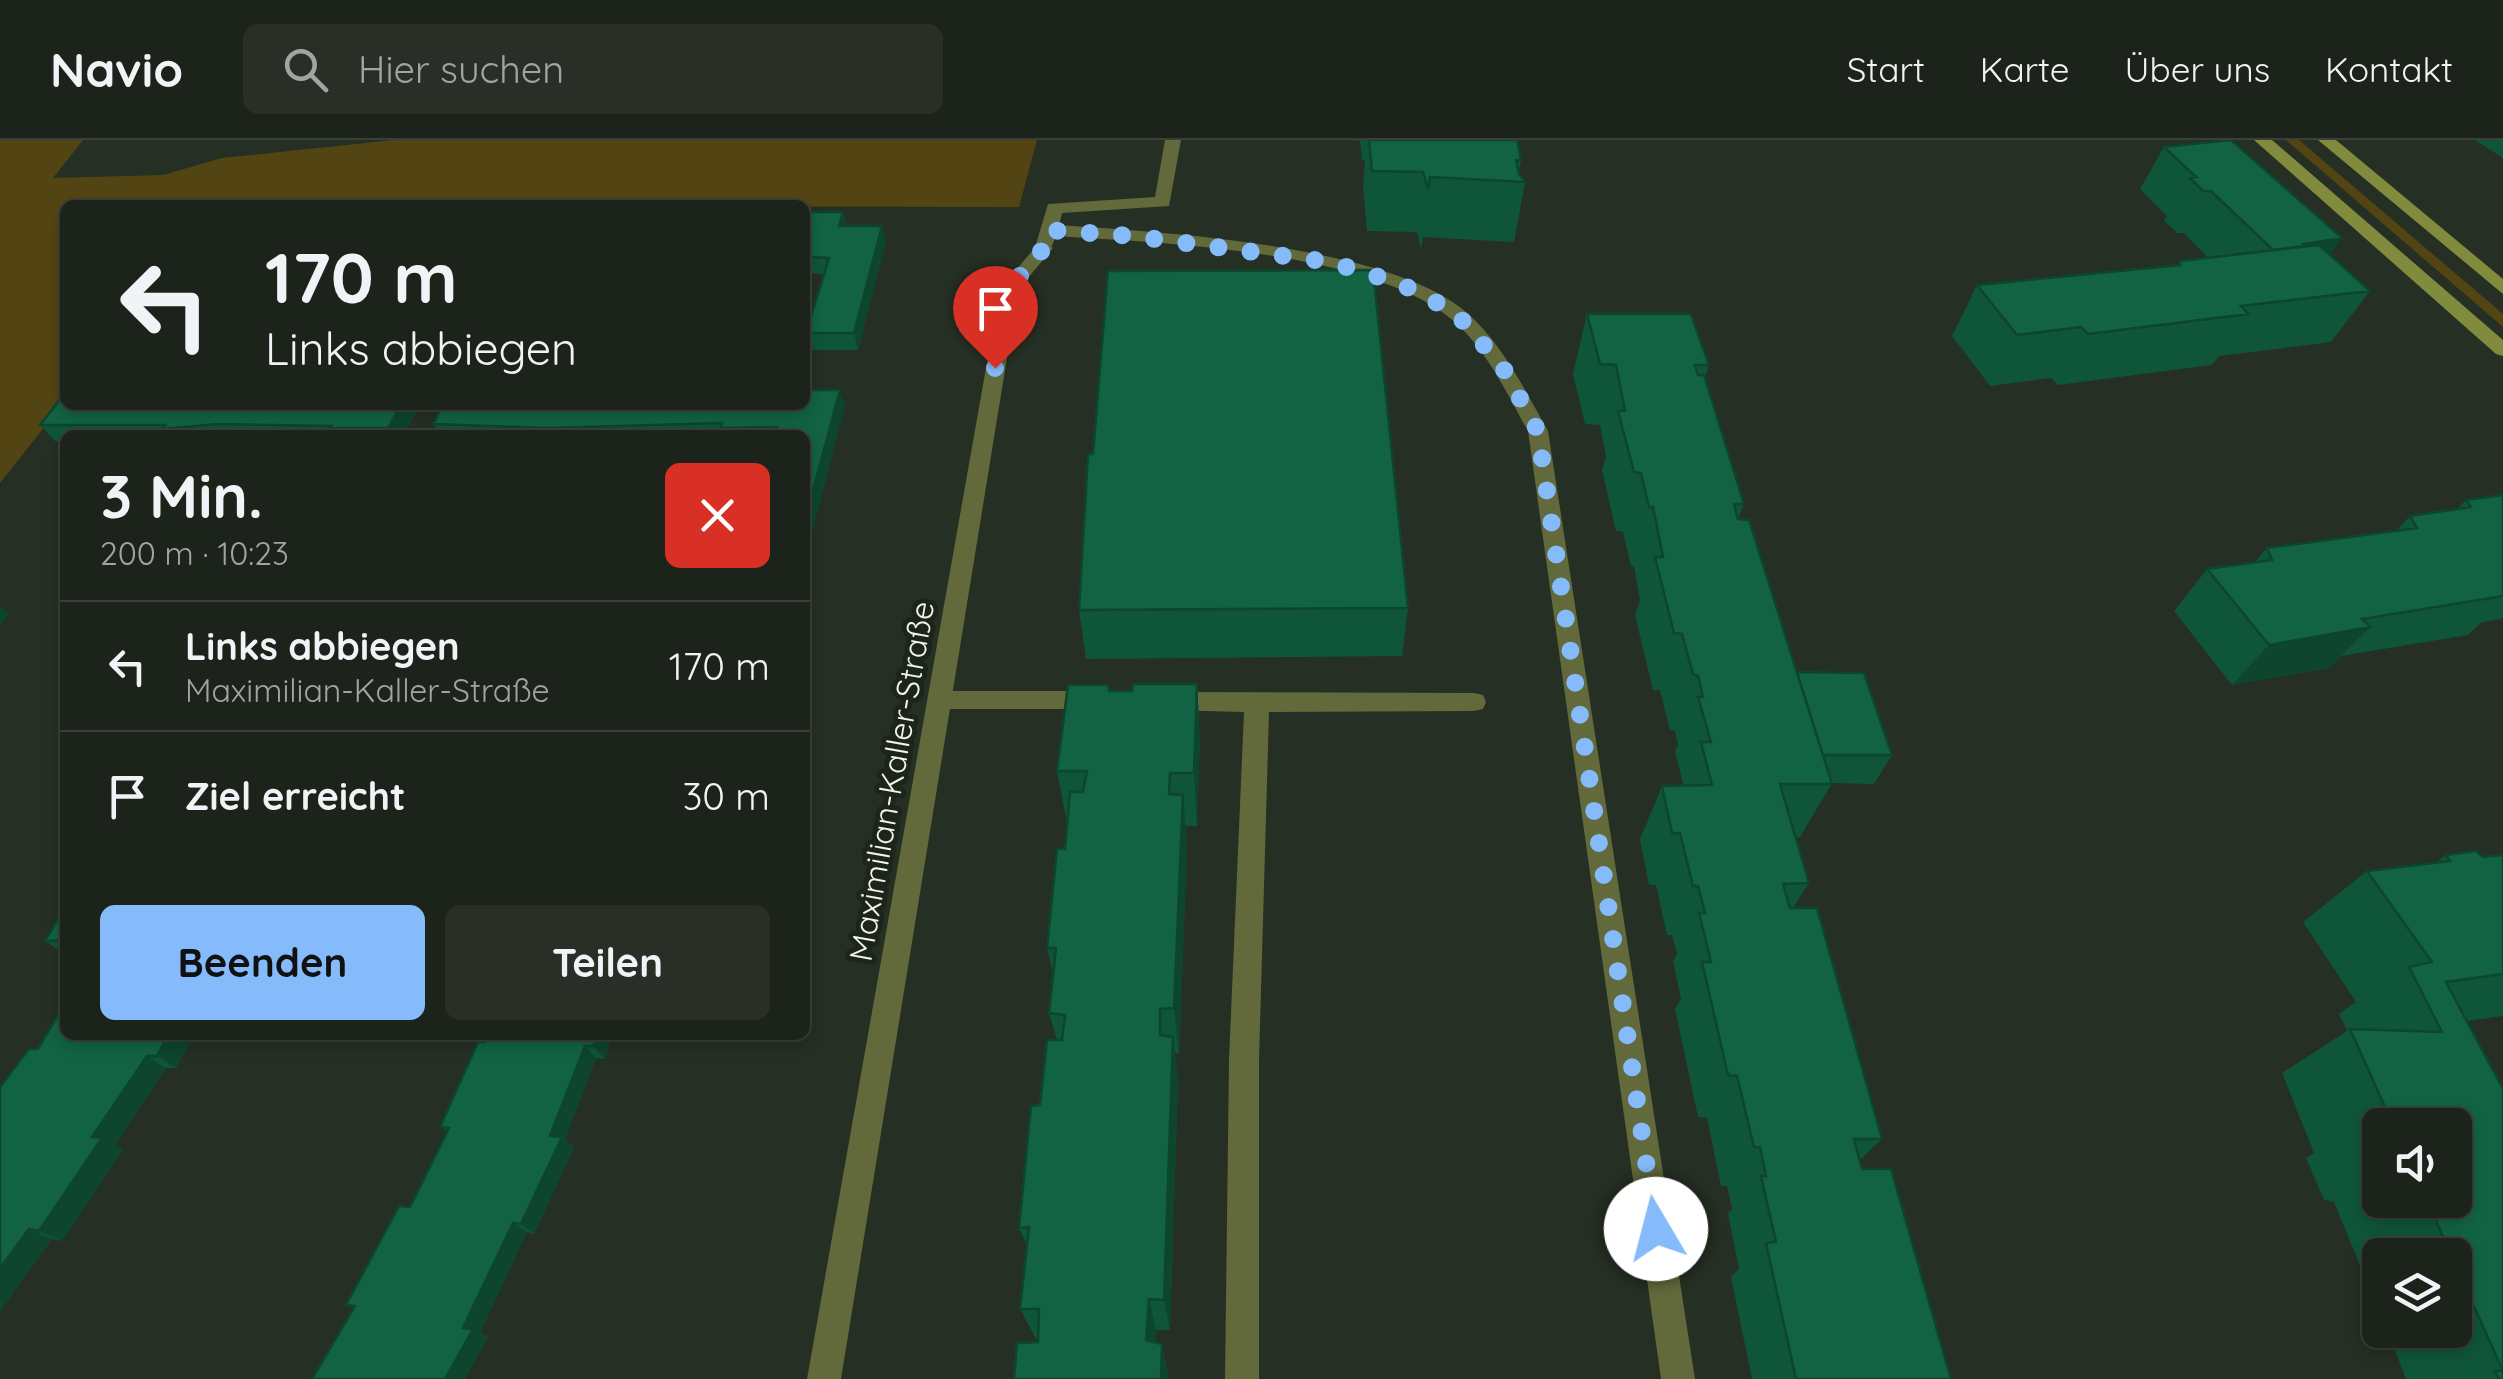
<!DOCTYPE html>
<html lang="de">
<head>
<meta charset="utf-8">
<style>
  :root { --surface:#1c231a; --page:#292f27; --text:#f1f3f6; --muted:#a0a4a2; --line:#3a4039; --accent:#85bbfb }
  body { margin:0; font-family:Quicksand,sans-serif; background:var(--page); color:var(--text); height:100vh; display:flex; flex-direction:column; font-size:38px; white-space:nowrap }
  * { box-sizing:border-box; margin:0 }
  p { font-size:32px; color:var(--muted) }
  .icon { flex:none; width:55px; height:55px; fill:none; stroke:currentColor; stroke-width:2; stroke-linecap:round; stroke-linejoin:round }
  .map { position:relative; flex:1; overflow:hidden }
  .panel { position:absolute; left:60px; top:290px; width:750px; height:610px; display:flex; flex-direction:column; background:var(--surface); border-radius:15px; box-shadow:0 5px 15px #0003,0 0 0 2px var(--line) }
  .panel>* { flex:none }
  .banner { position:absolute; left:60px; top:60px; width:750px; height:210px; border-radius:15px; box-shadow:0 5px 15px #0003,0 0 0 2px var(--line); background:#1c231a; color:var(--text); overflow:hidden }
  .tools { position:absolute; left:2362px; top:968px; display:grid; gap:20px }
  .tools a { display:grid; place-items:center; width:110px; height:110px; border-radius:15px; background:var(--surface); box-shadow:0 5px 15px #0003,0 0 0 2px var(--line); font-size:50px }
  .pin { position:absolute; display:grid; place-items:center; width:85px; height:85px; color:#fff; margin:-102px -42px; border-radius:50% 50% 50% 0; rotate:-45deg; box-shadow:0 0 10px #0007 }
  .pin .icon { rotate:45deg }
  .me { position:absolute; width:110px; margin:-55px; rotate:352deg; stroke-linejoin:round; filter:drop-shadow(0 0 8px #0008) }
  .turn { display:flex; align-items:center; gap:35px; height:210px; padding:0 40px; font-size:45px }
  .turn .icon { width:130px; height:130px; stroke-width:2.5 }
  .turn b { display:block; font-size:70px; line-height:85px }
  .round { display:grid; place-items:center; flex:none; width:105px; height:105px; border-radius:15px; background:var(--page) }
  .head { display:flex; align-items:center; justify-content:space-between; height:170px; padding:0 40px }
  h1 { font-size:60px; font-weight:700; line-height:75px }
  .primary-button { display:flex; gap:20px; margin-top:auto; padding:20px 40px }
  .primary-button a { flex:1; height:115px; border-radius:15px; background:var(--accent); color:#111; font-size:40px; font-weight:700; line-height:115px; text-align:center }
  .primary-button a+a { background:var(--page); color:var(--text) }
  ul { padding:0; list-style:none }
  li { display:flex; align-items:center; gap:30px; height:130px; padding:0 40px; border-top:2px solid var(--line) }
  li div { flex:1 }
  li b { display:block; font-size:38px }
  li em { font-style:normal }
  header { display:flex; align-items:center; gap:60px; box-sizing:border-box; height:140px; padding:0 50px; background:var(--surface); border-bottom:2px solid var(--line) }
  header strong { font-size:48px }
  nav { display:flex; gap:55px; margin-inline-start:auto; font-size:35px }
  .search { width:700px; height:90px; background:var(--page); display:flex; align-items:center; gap:25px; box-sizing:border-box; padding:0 35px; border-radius:15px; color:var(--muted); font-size:38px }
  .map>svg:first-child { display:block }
</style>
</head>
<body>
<header>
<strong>Navio</strong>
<div class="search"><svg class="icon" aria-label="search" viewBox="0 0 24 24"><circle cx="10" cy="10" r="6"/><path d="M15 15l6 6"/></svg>Hier suchen</div>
<nav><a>Start</a><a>Karte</a><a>Über uns</a><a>Kontakt</a></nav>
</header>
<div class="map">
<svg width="2503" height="1239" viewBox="0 0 2503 1239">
  <rect width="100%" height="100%" fill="#262f23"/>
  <path fill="#534513" d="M0,0H83L53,38L163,35L222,18L394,0H1037L1019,67L65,65V261L0,343Z
    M2286,0H2299L2503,174V187Z"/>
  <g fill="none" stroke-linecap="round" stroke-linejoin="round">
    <path fill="#62693b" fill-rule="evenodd" d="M1165,0H1181L1169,66L1062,73L1059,85C1161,92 1388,105 1466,172C1502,203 1525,250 1548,291L1695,1239H1661L1528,291C1506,252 1485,206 1450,178C1365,110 1163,103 1056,96L1051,108H1039L1036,104L1048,64L1155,57Z
      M942,551H1097L1106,553L1109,560L1106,567L1097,569H942L933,567L930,560L933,553Z
      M1167,552L1474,553L1483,555L1486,562L1483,569L1474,571L1269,572L1259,920V1239H1225L1229,920L1244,572L1167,570L1158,568L1155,561L1158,554Z"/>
    <path fill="#62693b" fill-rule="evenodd" d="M1044,103L1053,108L1018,150L841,1239H807L1000,149L1038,104Z"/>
    <path fill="#808b3e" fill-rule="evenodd" d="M2254,0H2272L2503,200V216L2496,214Z
      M2318,0H2336L2503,139V154Z"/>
  </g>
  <path fill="#0f553a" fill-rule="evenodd" d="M1349,0H1517L1521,20L1519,31L1525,42L1514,102L1423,97L1421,109L1417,92L1367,91L1363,46L1365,20H1362L1360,1Z
    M2475,0H2503V18Z
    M2164,7L2330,115L2370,151L2331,202L2219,216L2212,225L2058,245L2051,238L1990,246L1952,196L1977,145L2177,125L2180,121L2208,118L2184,93H2177L2164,80L2167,76L2140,49Z
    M805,72L847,86L886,102L858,210H811L806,193L824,134L805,133Z
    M1587,174L1709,225L1705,238L1744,364L1738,379L1797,532L1892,615L1874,644L1832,643L1800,697H1796L1809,743L1793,768L1882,999L1860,1020L1862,1029L1951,1239H1752L1731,1137L1739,1129L1728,1073L1732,1069L1727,1046H1721L1707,978L1698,977L1675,869L1681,859L1673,821L1677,814L1672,795H1667L1656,745H1649L1640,699L1662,646H1682L1683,643L1675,612L1678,605L1675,591L1670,590L1660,550H1653L1635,475L1640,460L1634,426H1631L1623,392L1616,391L1602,330L1606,317L1600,285L1585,284L1573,234Z
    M65,265H420L404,295H65V301H55L40,285Z
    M845,266L810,401L805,402V295H440L433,284Z
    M1093,314L1408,468L1402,516L1086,519L1079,470Z
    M2503,355V477L2501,479L2482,482L2468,495L2341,516L2329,528L2232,545L2174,471L2207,429L2255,422L2267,408L2397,390L2410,376L2457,369L2466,360Z
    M1197,544L1200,599L1197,686H1185L1187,708L1179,913H1175L1178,941L1170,1190H1156L1155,1202L1168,1232V1239H1014L1038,1202V1199H1036L1020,1169L1027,1105L1019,1088L1040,965L1057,900L1049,873L1053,833L1047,808L1065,709L1067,683L1057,631L1109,551H1132Z
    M2446,715L2483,717L2503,715V876L2467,881L2503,1239H2406L2387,1190H2455V1115H2380V1174L2334,1062L2324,1060L2306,1018L2314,1013L2282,933L2347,891L2339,874L2356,862L2303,782L2367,731L2435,723ZM2380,985H2455V1060H2380Z
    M65,767V814L45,801Z
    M194,895L176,928H166L115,1005L123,1009L62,1101L52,1099L0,1171L38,909Z
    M487,895H612L605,919L596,918L565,1000L574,1008L534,1094L527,1092L480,1193L488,1197L465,1239H312L354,1168L346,1165L410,1067L447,992L440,987Z"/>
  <path fill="#0d452f" d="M843,72L848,88L839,86Z
    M882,86L886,102L858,210L854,193Z
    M2342,98L2311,141L2303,104Z
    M840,250L845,266L810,401L805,389V380Z
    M401,265H420L404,295H392L388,288Z
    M0,466L9,474L0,485Z
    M2370,487L2329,528L2232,545L2269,505Z
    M1197,544L1200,599L1197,686L1194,633Z
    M1183,655L1187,708L1179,913L1174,868Z
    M168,895H194L176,928L157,916Z
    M597,895H612L605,919L593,906Z
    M1173,897L1178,941L1170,1190L1164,1160Z
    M585,906L596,918L565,1000L574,1008L534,1094L521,1084L550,996Z
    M147,916L166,928L115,1005L123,1009L62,1101L39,1091L92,997Z
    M513,1083L527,1092L480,1193L488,1197L465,1239H445L463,1188Z
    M29,1089L52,1099L0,1171V1128Z
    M1149,1159L1156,1190L1153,1229L1146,1200Z
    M1162,1204L1168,1232V1239H1161Z"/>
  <path fill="#126343" stroke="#0d452f" stroke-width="2.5" d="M1369,0H1517L1521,20H1516L1519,34L1525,42L1430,37L1428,49L1423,32L1372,31Z
    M2231,0L2342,98L2303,104L2305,106L2273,110L2211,51H2203L2190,38L2196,37L2164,7Z
    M805,72H843L839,86H882L854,193H806L829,118L805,117Z
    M2319,105L2370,151L2241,166L2248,174L2088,194L2081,187L2017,195L1977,145L2180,125V121Z
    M1373,130L1408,468L1079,470L1088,314H1093L1108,131Z
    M1587,174H1691L1709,225H1695L1698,235H1704L1744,364H1734L1738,379L1749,380L1832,644H1780L1809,743L1783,744L1790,768H1817L1882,999H1854L1862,1029H1891L1951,1239H1796L1766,1103L1776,1102L1761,1036H1766L1760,1007H1754L1737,936L1728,935L1702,822H1711L1699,773H1705L1698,746H1693L1680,693H1672L1662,646L1712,645L1701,602H1711L1698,557H1703L1698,536L1693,534L1682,494L1674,493L1655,417H1663L1653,367H1649L1641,333L1634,332L1618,271H1625L1616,225L1600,224Z
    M805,250H840L805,380V295H775L777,287L720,288L722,283L548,288L433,284L443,265H805Z
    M65,253V265H401L388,288H329L331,286L218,284L162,289L165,285H40Z
    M2503,355V456L2362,479L2370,487L2269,505L2207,429L2272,420L2267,408L2417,388L2410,376L2471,367L2466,360Z
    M1797,532L1864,533L1892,615H1823Z
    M1133,544H1197L1194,633H1170L1169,654L1183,655L1174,868L1160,869V895L1173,897L1164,1160L1149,1159L1146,1200L1162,1204L1161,1239H1014L1017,1203L1038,1202L1039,1169H1020L1029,1087L1019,1088L1031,966L1040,965L1047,900H1062L1065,875L1049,873L1056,808H1047L1057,709H1065L1070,652H1083L1087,631H1057L1068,545H1108L1109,551H1132Z
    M2476,711L2483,717L2503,715V834L2446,842L2503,949V1231L2455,1124V1115H2451L2427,1060H2455V985H2382L2378,977L2390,978L2350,889L2442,892L2409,827L2432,822L2367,731L2450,721L2446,715Z
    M65,767V800L45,801Z
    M65,863V895H168L157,916H147L92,997L102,998L39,1091L29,1089L0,1128V947L29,909H38Z
    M487,895H597L593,906H585L550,996L562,997L521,1084L513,1083L463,1188L473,1189L445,1239H312L355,1166L346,1165L399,1066L410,1067L449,988L440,987L478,902H485Z
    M2495,1231H2503V1239H2499Z"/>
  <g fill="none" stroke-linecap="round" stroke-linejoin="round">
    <path stroke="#85bbfb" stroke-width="18" stroke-dasharray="0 32.4" d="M995,228L1009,149L1044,108L1048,90L1133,96L1330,122L1399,143L1455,172L1502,226L1538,291L1656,1089"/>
  </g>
  <g text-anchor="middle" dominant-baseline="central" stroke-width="10" stroke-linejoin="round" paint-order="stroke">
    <g font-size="32" fill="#f0f6ee" stroke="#1d251a">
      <text transform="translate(891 641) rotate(-80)">Maximilian-Kaller-Straße</text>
    </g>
  </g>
</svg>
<div class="tools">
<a><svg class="icon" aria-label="sound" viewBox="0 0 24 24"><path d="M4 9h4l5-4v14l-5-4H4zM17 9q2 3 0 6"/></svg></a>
<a><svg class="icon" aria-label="layers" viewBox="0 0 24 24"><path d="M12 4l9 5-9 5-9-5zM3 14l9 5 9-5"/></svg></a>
</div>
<div class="pin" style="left:995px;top:228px;background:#d93025"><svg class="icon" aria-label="arrive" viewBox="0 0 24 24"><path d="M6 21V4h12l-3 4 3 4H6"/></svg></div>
<svg class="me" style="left:1656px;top:1089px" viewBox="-20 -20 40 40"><circle r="19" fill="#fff"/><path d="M0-13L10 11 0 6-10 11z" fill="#85bbfb"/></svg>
<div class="banner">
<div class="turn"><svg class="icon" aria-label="left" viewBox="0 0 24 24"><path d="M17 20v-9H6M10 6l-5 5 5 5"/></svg><div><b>170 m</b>Links abbiegen</div></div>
</div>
<section class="panel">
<div class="head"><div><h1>3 Min.</h1><p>200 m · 10:23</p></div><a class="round" style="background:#d93025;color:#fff"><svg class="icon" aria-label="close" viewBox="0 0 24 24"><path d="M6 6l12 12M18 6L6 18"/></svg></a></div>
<ul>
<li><svg class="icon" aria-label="left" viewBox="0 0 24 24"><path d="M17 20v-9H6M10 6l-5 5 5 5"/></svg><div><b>Links abbiegen</b><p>Maximilian-Kaller-Straße</p></div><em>170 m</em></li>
<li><svg class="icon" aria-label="arrive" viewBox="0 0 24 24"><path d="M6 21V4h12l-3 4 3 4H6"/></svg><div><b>Ziel erreicht</b></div><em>30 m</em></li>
</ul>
<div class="primary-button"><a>Beenden</a><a>Teilen</a></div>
</section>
</div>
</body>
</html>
